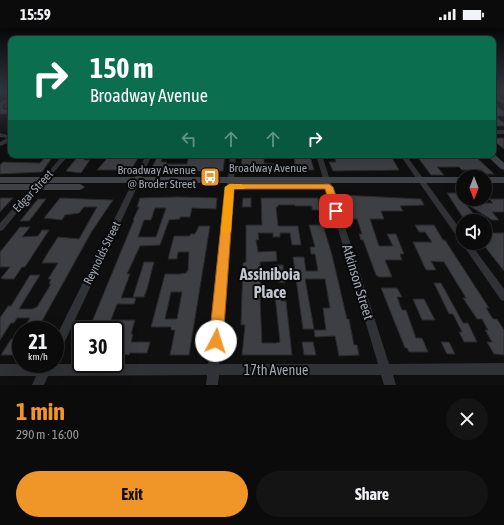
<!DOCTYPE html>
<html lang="en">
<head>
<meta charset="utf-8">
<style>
  :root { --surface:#0b0b0c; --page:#141415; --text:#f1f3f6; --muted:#9a9b9d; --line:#2b2b2d; --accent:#f09527 }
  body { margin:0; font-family:"Asap Condensed",sans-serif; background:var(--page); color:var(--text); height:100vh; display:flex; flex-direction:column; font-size:15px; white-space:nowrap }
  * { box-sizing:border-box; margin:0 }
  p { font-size:13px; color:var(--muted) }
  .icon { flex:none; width:22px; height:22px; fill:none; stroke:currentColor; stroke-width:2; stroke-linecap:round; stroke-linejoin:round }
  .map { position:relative; height:357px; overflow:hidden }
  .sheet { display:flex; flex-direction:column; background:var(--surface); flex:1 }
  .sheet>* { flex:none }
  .banner { position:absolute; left:8px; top:8px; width:488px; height:122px; border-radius:8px; box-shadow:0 4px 16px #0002,0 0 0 1px var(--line); background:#0b6e4f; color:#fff; overflow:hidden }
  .needle { width:26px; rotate:180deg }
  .controls { position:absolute; left:456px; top:142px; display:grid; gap:8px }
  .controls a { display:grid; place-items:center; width:36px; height:36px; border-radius:50%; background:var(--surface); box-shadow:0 4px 16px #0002,0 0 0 1px var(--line); font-size:20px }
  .speed { position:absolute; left:12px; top:293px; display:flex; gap:8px; font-size:20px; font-weight:700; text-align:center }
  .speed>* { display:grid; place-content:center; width:52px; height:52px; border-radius:50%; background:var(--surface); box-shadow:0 4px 16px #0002,0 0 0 1px var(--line); line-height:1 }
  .speed small { font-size:10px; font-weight:400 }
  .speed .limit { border:2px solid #111; border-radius:6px; background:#fff; color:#111 }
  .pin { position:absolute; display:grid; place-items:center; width:34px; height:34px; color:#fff; margin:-17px; border-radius:8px; box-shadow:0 2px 6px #0006 }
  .me { position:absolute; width:44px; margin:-22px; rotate:5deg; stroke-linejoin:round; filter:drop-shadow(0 0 3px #0008) }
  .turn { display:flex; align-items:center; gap:14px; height:84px; padding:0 16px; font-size:18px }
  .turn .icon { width:52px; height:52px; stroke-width:2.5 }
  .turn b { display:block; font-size:28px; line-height:34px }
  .lanes { display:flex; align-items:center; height:38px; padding:0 16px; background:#0003; justify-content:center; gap:20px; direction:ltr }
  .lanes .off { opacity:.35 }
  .round { display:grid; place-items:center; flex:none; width:42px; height:42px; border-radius:21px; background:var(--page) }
  .headline { display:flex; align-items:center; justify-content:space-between; height:68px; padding:0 16px }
  h1 { font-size:24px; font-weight:700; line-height:30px; color:var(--accent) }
  .cta { display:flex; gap:8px; margin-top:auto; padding:8px 16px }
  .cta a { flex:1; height:46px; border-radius:24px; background:var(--accent); color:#111; font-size:16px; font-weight:700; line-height:46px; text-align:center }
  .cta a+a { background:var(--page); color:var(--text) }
  .status { display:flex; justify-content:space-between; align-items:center; height:28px; padding:0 20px; background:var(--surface); direction:ltr }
  .status svg { height:11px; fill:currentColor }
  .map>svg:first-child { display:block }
</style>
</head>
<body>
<div class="status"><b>15:59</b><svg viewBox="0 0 49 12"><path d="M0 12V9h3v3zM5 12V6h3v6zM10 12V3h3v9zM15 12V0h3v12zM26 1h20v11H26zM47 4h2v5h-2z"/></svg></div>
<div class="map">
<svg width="504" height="357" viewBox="0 0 504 357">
  <rect width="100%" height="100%" fill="#0f0f10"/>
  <path fill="#3e3f43" stroke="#29292c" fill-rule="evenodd" d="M5,72H11L3,77V81L8,82L11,79V86H0V75Z
    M493,76L504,83V88H495L504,95V98H493Z
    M493,110H504V121L493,112Z
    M47,127H54L42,144L0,146V137L3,134L40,135Z
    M79,127H87L84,132H90L81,145L66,143Z
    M416,127H474L494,146H486L481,142H462L459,139H437L444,147H431Z
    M109,128H139L131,142H97Z
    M158,128H163L161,134H167L166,136H187L189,128H225L223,143L201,144V143H156L151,141Z
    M242,128H264V135L290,137L295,136L294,128H310L314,142H241Z
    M334,128H349L350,130H362L361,128H391L399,142L333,143L329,134H336Z
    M447,165H456L465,175H493L489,171H504V184H492L499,192H492L465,175L477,190H475L478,193H465Z
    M341,167L421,171L424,177L400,178L403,183H381L384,191H370L379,218H393L387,206H396L404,226H400L402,232H385L392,249H379L376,247L363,212H361L359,206H362L357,191H350Z
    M178,169L217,170L216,181L192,180L190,189H180V191L169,192L160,217L140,218L127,246H130L121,270H136L134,276H117L111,292H135L131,306H133L131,314H150L147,325H130L129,327L117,325L125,301H122L123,298H109L108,301H89L134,192H133L139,179H137L140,170ZM155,180H166L156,209H138L144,192H151Z
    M0,170H13L0,184Z
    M60,170L113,172L92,203L37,302H23L30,290H17L14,295H11L0,312V290L8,278H11L30,247H40L19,281H32L37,279L51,256H49L51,251H48L58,235H42L47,226L58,209L79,211L97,179H84L79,185L65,187L62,192L44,190Z
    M243,170H251V179H242Z
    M261,170H318L319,177L320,182H312V178H295V177H278V179H276L278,198H298L301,217H292L290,205H280V209H273V205H258L259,212H256L258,224L276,223L277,233L260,234L261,260L262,263L280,262L281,273H286L292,327H242L245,297H241L243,235L246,234V197H262ZM262,268H275L280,314L276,315H262L260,270Z
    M38,171H46L29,193H20Z
    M309,197H323L332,227L347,291H349L354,317H357L359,327L339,328L335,308L315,309L314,302H326L323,280H330L325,251H305L314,301H303L293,229H304L306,243H318L315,226H311L310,219H315Z
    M415,197H434L443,212H445L489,280H486L493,291H497L504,302V327L494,326L487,314H492L485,302H488L482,291H477L463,270H466L444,234L431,233L436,242H426L413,214H432L425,204H419Z
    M199,198H210L189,327H170L175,302H171V299H151L165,246H180L186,245L188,242L189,224H178L177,231H168L174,208H190V206H195ZM171,264H182L177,291H165Z
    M20,199H30L22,209L38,208L42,202H49L25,239H22L14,251H4L1,250L10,239H0V224Z
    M485,199L489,205H504V243L482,215H485Z
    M144,234H154L147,261L144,269H133Z
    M274,237H283L285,255L278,254V247H275Z
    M434,255H441L463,295H468L477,314H464L459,304H462L453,286H449Z
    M381,260H397L402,269H397L402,282H406L416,310H422L428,324H409L407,320H405Z
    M413,271H424L435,292H422Z
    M11,311H21V327H1Z
    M302,314H313L316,327H304Z
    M441,314H449L455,326H447Z"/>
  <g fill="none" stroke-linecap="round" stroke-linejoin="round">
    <path fill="#303235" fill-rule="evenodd" d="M493,65H504V67H495L504,73V76L493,70Z
      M9,74H11V77L8,80H4V78Z
      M493,102H504V106H493Z
      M0,105L11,108C11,114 6,116 0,118V114L7,110L0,109Z
      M63,127H69L46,153L37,160L3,202L0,203V195L33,158L42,151Z
      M146,127H152L59,326L55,327V311Z
      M230,127H236L219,336H378L316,127H322L389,336L504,335V347H393L396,357H384L381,347H219L218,357H206L207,347L48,348L44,357H32L36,348H0V336H208Z
      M400,127H406L463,205V215H470L504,261V273L501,272L463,217V214L460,213Z"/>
    <path fill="#3e4145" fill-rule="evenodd" d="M493,125L504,135V142L501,141L486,127H493Z
      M0,149H463V155H0Z
      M485,149H504V155H485Z
      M0,156H80L85,159L80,162H0Z"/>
  </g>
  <linearGradient id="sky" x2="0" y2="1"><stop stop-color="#080809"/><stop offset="0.56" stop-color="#313742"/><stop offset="1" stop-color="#313742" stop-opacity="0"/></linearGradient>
  <rect width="504" height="114" fill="url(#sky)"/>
  <path fill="#f09527" stroke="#9c6119" d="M230,156H329L333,159L341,183L336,186H333L325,161H234L223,313L221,318L216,320L211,318L209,313L225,159Z"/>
  <path fill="#f59e0b" d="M241,156L246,159L244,161H234L231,203L230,205H223L221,203L225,159L230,156Z"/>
  <defs>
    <symbol id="bus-square" viewBox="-11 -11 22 22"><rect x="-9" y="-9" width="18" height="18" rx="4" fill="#f09527" stroke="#0a0a0b"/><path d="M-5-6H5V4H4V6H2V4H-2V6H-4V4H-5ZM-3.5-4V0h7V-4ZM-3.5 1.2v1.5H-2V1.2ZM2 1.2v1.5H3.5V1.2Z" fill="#fff"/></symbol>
  </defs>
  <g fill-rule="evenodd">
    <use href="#bus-square" x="199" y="138" width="22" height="22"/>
  </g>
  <g text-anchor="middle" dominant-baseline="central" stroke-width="4" stroke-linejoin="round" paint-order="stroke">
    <g font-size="12" fill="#a0a7b1" stroke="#0a0a0b">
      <text x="268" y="140">Broadway Avenue</text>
      <text transform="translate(33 163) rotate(-47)">Edgar Street</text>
      <text transform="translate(102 225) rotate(-64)">Reynolds Street</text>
    </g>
    <g font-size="12" fill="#a0a7b1" stroke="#0a0a0b" text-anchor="end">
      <text x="196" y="142">Broadway Avenue<tspan x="196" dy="14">@ Broder Street</tspan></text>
    </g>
    <g font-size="14" fill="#a0a7b1" stroke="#0a0a0b">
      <text transform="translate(358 254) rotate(73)">Atkinson Street</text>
      <text x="276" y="342">17th Avenue</text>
    </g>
    <g font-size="16" font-weight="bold" fill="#c1c6ce" stroke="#0a0a0b">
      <text x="270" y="246">Assiniboia<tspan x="270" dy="18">Place</tspan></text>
    </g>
  </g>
</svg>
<div class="controls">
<a><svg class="needle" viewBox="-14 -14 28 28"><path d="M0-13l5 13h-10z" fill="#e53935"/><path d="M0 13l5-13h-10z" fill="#9a9b9d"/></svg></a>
<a><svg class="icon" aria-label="sound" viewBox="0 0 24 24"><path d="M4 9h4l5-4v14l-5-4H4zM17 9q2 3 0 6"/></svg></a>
</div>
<div class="speed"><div>21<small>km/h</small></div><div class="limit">30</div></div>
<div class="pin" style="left:336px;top:183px;background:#d93025"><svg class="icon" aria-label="arrive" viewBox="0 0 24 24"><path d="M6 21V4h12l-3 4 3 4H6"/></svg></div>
<svg class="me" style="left:216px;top:313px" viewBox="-20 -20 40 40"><circle r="19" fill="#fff"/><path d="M0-13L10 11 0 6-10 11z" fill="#f09527"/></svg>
<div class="banner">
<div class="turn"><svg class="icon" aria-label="right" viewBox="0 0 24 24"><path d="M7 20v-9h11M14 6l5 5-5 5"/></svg><div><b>150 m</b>Broadway Avenue</div></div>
<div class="lanes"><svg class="icon off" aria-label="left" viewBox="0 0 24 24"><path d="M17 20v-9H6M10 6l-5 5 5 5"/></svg><svg class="icon off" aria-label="ahead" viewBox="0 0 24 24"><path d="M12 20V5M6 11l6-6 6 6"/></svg><svg class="icon off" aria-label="ahead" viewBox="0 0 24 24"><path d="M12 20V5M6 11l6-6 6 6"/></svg><svg class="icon" aria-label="right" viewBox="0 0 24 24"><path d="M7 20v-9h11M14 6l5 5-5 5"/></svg></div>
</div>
</div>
<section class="sheet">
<div class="headline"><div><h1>1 min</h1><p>290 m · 16:00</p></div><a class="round"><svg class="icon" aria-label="close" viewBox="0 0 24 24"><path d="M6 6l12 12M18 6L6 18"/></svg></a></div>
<div class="cta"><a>Exit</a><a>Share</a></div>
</section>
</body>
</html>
